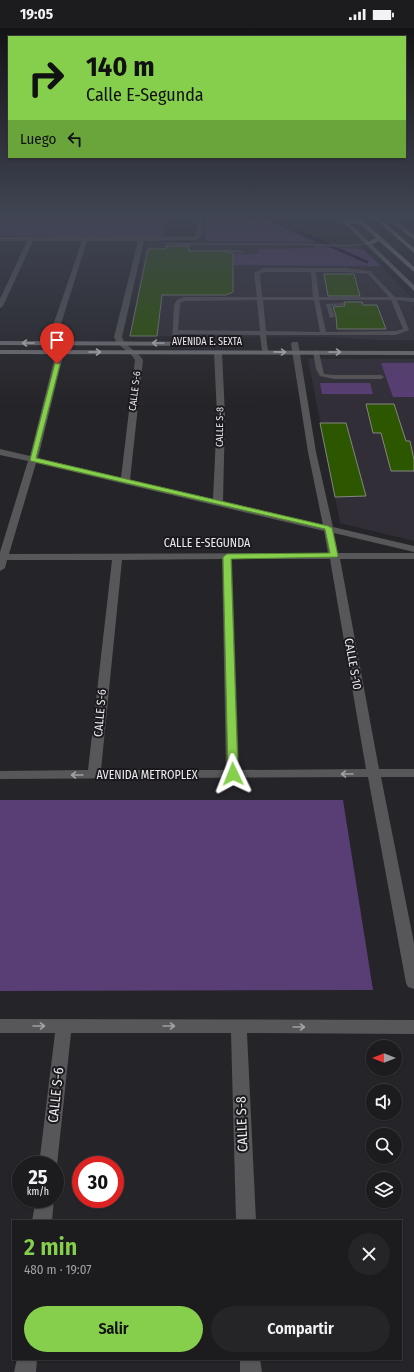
<!DOCTYPE html>
<html lang="es">
<head>
<meta charset="utf-8">
<style>
  :root { --surface:#1c1b1e; --page:#252427; --text:#f1f3f6; --muted:#a0a1a4; --line:#3a393c; --accent:#85cf4c }
  body { margin:0; font-family:"Fira Sans Condensed",sans-serif; background:var(--page); color:var(--text); height:100vh; display:flex; flex-direction:column; font-size:15px; white-space:nowrap }
  * { box-sizing:border-box; margin:0 }
  p { font-size:13px; color:var(--muted) }
  .icon { flex:none; width:22px; height:22px; fill:none; stroke:currentColor; stroke-width:2; stroke-linecap:round; stroke-linejoin:round }
  .map { position:relative; flex:1; overflow:hidden }
  .panel { position:absolute; left:12px; top:1192px; width:390px; height:140px; display:flex; flex-direction:column; background:var(--surface); border-radius:0px; box-shadow:0 1px 3px #0004,0 0 0 1px var(--line) }
  .panel>* { flex:none }
  .guide { position:absolute; left:8px; top:8px; width:398px; height:122px; border-radius:0px; box-shadow:0 1px 3px #0004,0 0 0 1px var(--line); background:#85cf4c; color:#111; overflow:hidden }
  .needle { width:26px; rotate:270deg }
  .fabs { position:absolute; left:366px; top:1012px; display:grid; gap:8px }
  .fabs a { display:grid; place-items:center; width:36px; height:36px; border-radius:50%; background:var(--surface); box-shadow:0 1px 3px #0004,0 0 0 1px var(--line); font-size:20px }
  .speed { position:absolute; left:12px; top:1128px; display:flex; gap:8px; font-size:20px; font-weight:700; text-align:center }
  .speed>* { display:grid; place-content:center; width:52px; height:52px; border-radius:50%; background:var(--surface); box-shadow:0 1px 3px #0004,0 0 0 1px var(--line); line-height:1 }
  .speed small { font-size:10px; font-weight:400 }
  .speed .limit { border:6px solid #d22; background:#fff; color:#111 }
  .pin { position:absolute; display:grid; place-items:center; width:34px; height:34px; color:#fff; margin:-41px -17px; border-radius:50% 50% 50% 0; rotate:-45deg; box-shadow:0 0 4px #0007 }
  .pin .icon { rotate:45deg }
  .me { position:absolute; width:44px; margin:-22px; rotate:358deg; stroke-linejoin:round; filter:drop-shadow(0 0 3px #0008) }
  .turn { display:flex; align-items:center; gap:14px; height:84px; padding:0 12px; font-size:18px }
  .turn .icon { width:52px; height:52px; stroke-width:2.5 }
  .turn b { display:block; font-size:28px; line-height:34px }
  .then { display:flex; align-items:center; height:38px; padding:0 12px; background:#0003; gap:8px; font-size:15px }
  .round { display:grid; place-items:center; flex:none; width:42px; height:42px; border-radius:21px; background:var(--page) }
  .overview { display:flex; align-items:center; justify-content:space-between; height:68px; padding:0 12px }
  h1 { font-size:24px; font-weight:600; line-height:30px; color:var(--accent) }
  .action { display:flex; gap:8px; margin-top:auto; padding:8px 12px }
  .action a { flex:1; height:46px; border-radius:24px; background:var(--accent); color:#111; font-size:16px; font-weight:600; line-height:46px; text-align:center }
  .action a+a { background:var(--page); color:var(--text) }
  .status { display:flex; justify-content:space-between; align-items:center; height:28px; padding:0 20px; background:var(--surface); direction:ltr }
  .status svg { height:11px; fill:currentColor }
  .map>svg:first-child { display:block }
</style>
</head>
<body>
<div class="status"><b>19:05</b><svg viewBox="0 0 49 12"><path d="M0 12V9h3v3zM5 12V6h3v6zM10 12V3h3v9zM15 12V0h3v12zM26 1h20v11H26zM47 4h2v5h-2z"/></svg></div>
<div class="map">
<svg width="414" height="1344" viewBox="0 0 414 1344">
  <rect width="100%" height="100%" fill="#252428"/>
  <path fill="#322e37" d="M146,214H309L345,216L357,214L363,221L315,218L314,220L257,226L233,237L381,238L414,273V278L412,280L414,285V312H377L329,309L130,308Z
    M308,331H414V513L340,495Z"/>
  <path fill="#593d75" d="M0,190H166L163,209L0,208Z
    M205,190H261L315,214L205,213Z
    M315,218L363,221L381,238L233,237V226H257L259,221L314,220Z
    M381,335H414V369H393Z
    M320,355H370L373,366H322Z
    M0,772H343L373,962L0,963Z"/>
  <g fill="none" stroke-linecap="round" stroke-linejoin="round">
    <path stroke="#18002c" stroke-width="3" d="M267,190L367,234"/>
  </g>
  <path fill="#2c5600" stroke="#838681" d="M166,218H189V223H224L233,225V264L226,267H162L157,308H130L148,221H166Z
    M324,246H354L360,268H328Z
    M344,274H362L363,277H377L386,301H337L336,288L333,279L345,278Z
    M366,376H394L406,413H410L414,432V443H391L381,405H373Z
    M320,395H346L366,468L335,469Z"/>
  <g fill="none" stroke-linecap="round" stroke-linejoin="round">
    <path fill="#575658" fill-rule="evenodd" d="M165,215H294L347,217L368,215L370,216L347,219L294,217H167Z
      M224,221L243,223L245,224L243,225L226,223Z
      M263,240H345L370,243L395,269L414,270V274L397,272L409,302L396,307H266L268,323L265,325L262,323L260,307L178,306L177,315L172,316L174,277L177,272L184,269H257L254,245ZM264,244H311L313,269H262L260,246ZM316,244H345L368,246L389,269H319ZM257,272L260,303L178,302L180,277L181,274L185,273ZM263,272H314L320,304L266,303ZM319,272H391L403,301L396,303L326,304Z
      M344,275V277L331,278L335,289L330,290L326,276Z
      M316,322L319,324L324,346L334,347H381L384,349L381,351H334L320,348L316,341L313,324Z"/>
    <path fill="#575658" fill-rule="evenodd" d="M198,190H204L202,208L196,212L144,213L122,309C125,319 137,322 143,332L130,452L213,471L217,387L214,324L218,322L222,324L225,387L223,473L323,497L308,424L291,316L292,314H298L316,424L333,499L414,518V524L334,505L338,525H414V531H340L379,741H414V749H381L414,915V961L408,959L406,955L368,749L0,751V743L88,742L112,532H7L5,540L0,543V524L28,433L0,427V421L30,428L56,324L60,322L64,324L38,430L121,450L135,332C130,322 118,320 114,309L138,213H87L55,315L51,317L47,315L82,213H33L3,278L0,280V271L27,213H0V209H193L196,207ZM36,435L324,503L328,525L9,526ZM222,531L226,742H101L122,532ZM232,531H330L366,741L239,742Z
      M0,991L414,992V1006L247,1005L256,1193H236L231,1005H71L57,1137L55,1142V1137H39L55,1005H0Z
      M36,1171H54L52,1193H32Z
      M17,1331H37L36,1344H14Z
      M240,1331H260L262,1344H240Z"/>
    <path fill="#737275" fill-rule="evenodd" d="M339,190H344L414,257V263Z
      M387,190H392L414,207V212Z
      M0,313L235,314L239,316L235,318L0,317Z
      M0,322L414,323V327L0,326Z"/>
    <path fill="#89878b" fill-rule="evenodd" d="M355,190H360L414,239V244L379,213L370,217H366V215L376,210L359,195L345,196L342,194L356,192Z
      M374,190H379L414,220V225Z"/>
  </g>
  <defs><path id="oneway-shaft" d="M-6 0H5M1.5-3L5.5 0L1.5 3" fill="none" stroke-width="1.6" stroke-linecap="round" stroke-linejoin="round"/></defs>
  <g stroke="#c0bfc2">
    <use href="#oneway-shaft" transform="translate(28 315) rotate(-180)"/>
    <use href="#oneway-shaft" transform="translate(158 315) rotate(-180)"/>
    <use href="#oneway-shaft" transform="translate(95 324)"/>
    <use href="#oneway-shaft" transform="translate(280 324) rotate(1)"/>
    <use href="#oneway-shaft" transform="translate(335 324)"/>
  </g>
  <g stroke="#a0a0a2">
    <use href="#oneway-shaft" transform="translate(347 746) rotate(180)"/>
    <use href="#oneway-shaft" transform="translate(77 747) rotate(180)"/>
    <use href="#oneway-shaft" transform="translate(39 998)"/>
    <use href="#oneway-shaft" transform="translate(169 998)"/>
    <use href="#oneway-shaft" transform="translate(299 999)"/>
  </g>
  <linearGradient id="sky" x2="0" y2="1"><stop stop-color="#141416"/><stop offset="0.5" stop-color="#404553"/><stop offset="1" stop-color="#404553" stop-opacity="0"/></linearGradient>
  <rect width="414" height="378" fill="url(#sky)"/>
  <path fill="#85cf4c" stroke="#568731" d="M55,335L60,336L36,430L328,498L332,500L338,528L337,529L231,531L238,746L236,748L233,749L228,746L223,529L227,526L330,525L325,501L31,433L30,432Z"/>
  <g text-anchor="middle" dominant-baseline="central" stroke-width="4" stroke-linejoin="round" paint-order="stroke">
    <g font-size="10" fill="#eae9ec" stroke="#1c1a1e">
      <text x="207" y="314">AVENIDA E. SEXTA</text>
      <text transform="translate(135 363) rotate(-83)">CALLE S-6</text>
      <text transform="translate(220 399) rotate(-89)">CALLE S-8</text>
    </g>
    <g font-size="12" fill="#eae9ec" stroke="#1c1a1e">
      <text x="207" y="515">CALLE E-SEGUNDA</text>
      <text transform="translate(353 636) rotate(80)">CALLE S-10</text>
      <text transform="translate(100 685) rotate(-85)">CALLE S-6</text>
      <text x="147" y="747">AVENIDA METROPLEX</text>
    </g>
    <g font-size="14" fill="#eae9ec" stroke="#1c1a1e">
      <text transform="translate(56 1067) rotate(-84)">CALLE S-6</text>
      <text transform="translate(242 1096) rotate(-92)">CALLE S-8</text>
    </g>
  </g>
</svg>
<div class="fabs">
<a><svg class="needle" viewBox="-14 -14 28 28"><path d="M0-13l5 13h-10z" fill="#e53935"/><path d="M0 13l5-13h-10z" fill="#a0a1a4"/></svg></a>
<a><svg class="icon" aria-label="sound" viewBox="0 0 24 24"><path d="M4 9h4l5-4v14l-5-4H4zM17 9q2 3 0 6"/></svg></a>
<a><svg class="icon" aria-label="search" viewBox="0 0 24 24"><circle cx="10" cy="10" r="6"/><path d="M15 15l6 6"/></svg></a>
<a><svg class="icon" aria-label="layers" viewBox="0 0 24 24"><path d="M12 4l9 5-9 5-9-5zM3 14l9 5 9-5"/></svg></a>
</div>
<div class="speed"><div>25<small>km/h</small></div><div class="limit">30</div></div>
<div class="pin" style="left:57px;top:336px;background:#d93025"><svg class="icon" aria-label="arrive" viewBox="0 0 24 24"><path d="M6 21V4h12l-3 4 3 4H6"/></svg></div>
<svg class="me" style="left:233px;top:746px" viewBox="-20 -20 40 40"><path d="M0-17L14 15 0 8-14 15z" fill="#85cf4c" stroke="#fff" stroke-width="4"/></svg>
<div class="guide">
<div class="turn"><svg class="icon" aria-label="right" viewBox="0 0 24 24"><path d="M7 20v-9h11M14 6l5 5-5 5"/></svg><div><b>140 m</b>Calle E-Segunda</div></div>
<div class="then">Luego<svg class="icon" aria-label="left" viewBox="0 0 24 24"><path d="M17 20v-9H6M10 6l-5 5 5 5"/></svg></div>
</div>
<section class="panel">
<div class="overview"><div><h1>2 min</h1><p>480 m · 19:07</p></div><a class="round"><svg class="icon" aria-label="close" viewBox="0 0 24 24"><path d="M6 6l12 12M18 6L6 18"/></svg></a></div>
<div class="action"><a>Salir</a><a>Compartir</a></div>
</section>
</div>
</body>
</html>
